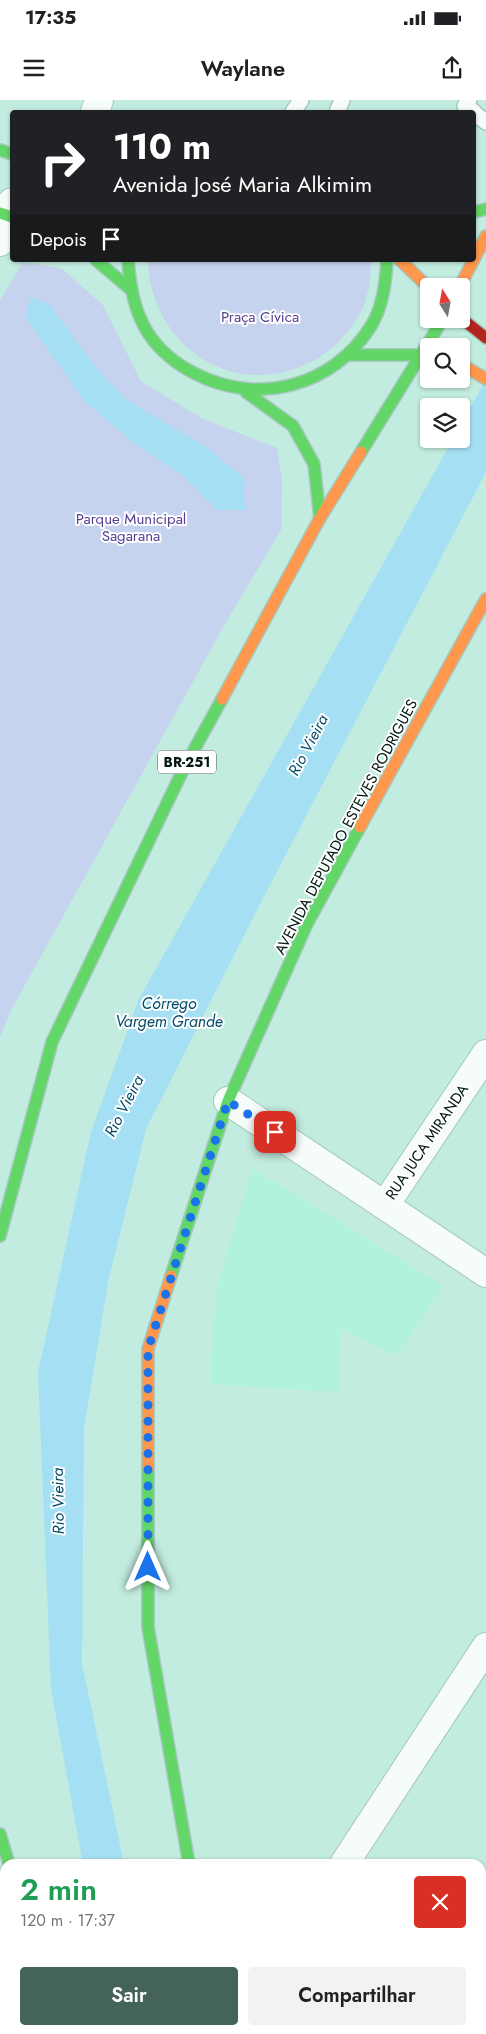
<!DOCTYPE html>
<html lang="pt">
<head>
<meta charset="utf-8">
<style>
  :root { --surface:#fff; --page:#f2f2f2; --text:#202124; --muted:#757577; --accent:#44635a }
  body { margin:0; font-family:Jost,sans-serif; background:var(--page); color:var(--text); height:100vh; display:flex; flex-direction:column; font-size:19px; white-space:nowrap }
  * { box-sizing:border-box; margin:0 }
  p { font-size:16px; color:var(--muted) }
  .icon { flex:none; width:28px; height:28px; fill:none; stroke:currentColor; stroke-width:2; stroke-linecap:round; stroke-linejoin:round }
  .map { position:relative; flex:1; overflow:hidden }
  .side { position:absolute; left:0px; top:1759px; width:486px; height:176px; display:flex; flex-direction:column; background:var(--surface); border-radius:15px 15px 0 0; box-shadow:0 1px 4px #0004 }
  .side>* { flex:none }
  .banner { position:absolute; left:10px; top:10px; width:466px; height:152px; border-radius:5px; box-shadow:0 1px 4px #0004; background:#202124; color:#fff; overflow:hidden }
  .needle { width:32px; rotate:349deg }
  .tools { position:absolute; left:420px; top:178px; display:grid; gap:10px }
  .tools a { display:grid; place-items:center; width:50px; height:50px; border-radius:5px; background:var(--surface); box-shadow:0 1px 4px #0004; font-size:25px }
  .pin { position:absolute; display:grid; place-items:center; width:42px; height:42px; color:#fff; margin:-21px; border-radius:10px; box-shadow:0 2px 8px #0006 }
  .me { position:absolute; width:55px; margin:-28px; rotate:0deg; stroke-linejoin:round; filter:drop-shadow(0 0 4px #0008) }
  .turn { display:flex; align-items:center; gap:18px; height:105px; padding:0 20px; font-size:22px }
  .turn .icon { width:65px; height:65px; stroke-width:2.5 }
  .turn b { display:block; font-size:35px; line-height:42px }
  .then { display:flex; align-items:center; height:48px; padding:0 20px; background:#0003; gap:10px; font-size:19px }
  .round { display:grid; place-items:center; flex:none; width:52px; height:52px; border-radius:5px; background:var(--page) }
  .head { display:flex; align-items:center; justify-content:space-between; height:85px; padding:0 20px }
  h1 { font-size:30px; font-weight:600; line-height:38px; color:#1e9e55 }
  .action { display:flex; gap:10px; margin-top:auto; padding:10px 20px }
  .action a { flex:1; height:58px; border-radius:5px; background:var(--accent); color:#fff; font-size:20px; font-weight:600; line-height:58px; text-align:center }
  .action a+a { background:var(--page); color:var(--text) }
  .status { display:flex; justify-content:space-between; align-items:center; height:35px; padding:0 25px; background:var(--surface); direction:ltr }
  .status svg { height:14px; fill:currentColor }
  header { display:flex; justify-content:space-between; align-items:center; height:65px; padding:0 20px; background:var(--surface); font-size:22px; font-weight:600 }
  .map>svg:first-child { display:block }
</style>
</head>
<body>
<div class="status"><b>17:35</b><svg viewBox="0 0 49 12"><path d="M0 12V9h3v3zM5 12V6h3v6zM10 12V3h3v9zM15 12V0h3v12zM26 1h20v11H26zM47 4h2v5h-2z"/></svg></div>
<header><svg class="icon" aria-label="menu" viewBox="0 0 24 24"><path d="M4 6h16M4 12h16M4 18h16"/></svg>Waylane<svg class="icon" aria-label="share" viewBox="0 0 24 24"><path d="M12 15V3M7 8l5-5 5 5M5 13v7h14v-7"/></svg></header>
<div class="map">
<svg width="486" height="1934" viewBox="0 0 486 1934">
  <rect width="100%" height="100%" fill="#c2ecdf"/>
  <path fill="#b0f2dd" d="M252,1068L443,1186L397,1255L341,1230L338,1292L210,1284L216,1191Z"/>
  <path fill="#c6d3ee" d="M148,160H371C371,175 369,190 364,205C357,223 342,240 327,252C248,309 151,254 148,160Z
    M23,162L61,168L103,205L141,281L201,318L277,348L282,381L281,430L225,524L10,912L0,938V201Z
    M0,1875L5,1892V1930H16L18,1934H0Z"/>
  <path fill="#a5dff3" d="M30,197L49,204L98,270L127,300L206,347L245,379L243,398L247,410H217L182,375L135,344L83,300L26,217Z
    M486,280V372L261,802L146,1029L108,1182L84,1329L82,1563L124,1764H83L51,1589L38,1272L91,1032L139,899L453,339H461V324Z"/>
  <g fill="none" stroke-linecap="round" stroke-linejoin="round">
    <defs>
      <path id="lane" d="M469,0L465,6L474,12
        M293,12L301,0
        M337,12L342,0
        M474,13L486,22"/>
      <path id="street" d="M95,12L99,0
        M0,142L12,102
        M228,1001L486,1173
        M385,1105L486,954
        M344,1764L486,1547"/>
      <path id="fast" d="M0,50L12,54
        M474,112L486,109
        M0,113L12,117
        M96,160L130,189
        M128,160C130,185 134,211 148,233C159,250 177,265 196,274C258,306 334,286 371,226C383,207 386,182 387,160
        M349,255H429
        M246,292L293,326L314,364L320,418
        M361,352L443,219
        M0,1136L52,942L184,668L222,599
        M171,1176L228,1001L307,824L360,727
        M148,1368V1527L189,1764
        M0,1734L9,1764
        M57,1930L59,1934
        M267,1930L269,1934"/>
      <path id="slow" d="M400,160L429,188
        M460,186L486,136
        M461,264L486,279
        M222,599L320,418L361,352
        M360,727L486,499
        M148,1368V1249L171,1176"/>
      <path id="jam" d="M461,218L486,238"/>
    </defs>
    <use href="#lane" stroke="#a5c7bd" stroke-width="18"/>
    <use href="#street" stroke="#a5c7bd" stroke-width="30"/>
    <use href="#fast" stroke="#a5c7bd" stroke-width="14"/>
    <use href="#slow" stroke="#a5c7bd" stroke-width="14"/>
    <use href="#jam" stroke="#a5c7bd" stroke-width="14"/>
    <use href="#lane" stroke="#f6fcfa" stroke-width="15"/>
    <use href="#street" stroke="#f6fcfa" stroke-width="28"/>
    <use href="#fast" stroke="#63d668" stroke-width="11"/>
    <use href="#slow" stroke="#ff974d" stroke-width="11"/>
    <use href="#jam" stroke="#b3261e" stroke-width="11"/>
  </g>
  <g fill="none" stroke-linecap="round" stroke-linejoin="round">
    <path stroke="#1a73e8" stroke-width="9" stroke-dasharray="0 16.2" d="M148,1467V1249L228,1001L275,1032"/>
  </g>
  <g text-anchor="middle" dominant-baseline="central" stroke-width="4" stroke-linejoin="round" paint-order="stroke">
    <rect fill="#fff" stroke="#4c5e59" stroke-width="1" x="158" y="650.5" width="58" height="23" rx="4"/>
    <g font-size="14" font-weight="bold" fill="#001912">
      <text x="187" y="662">BR-251</text>
    </g>
    <g font-size="15" fill="#563f93" stroke="#fff">
      <text x="260" y="217">Praça Cívica</text>
      <text x="131" y="419">Parque Municipal<tspan x="131" dy="17">Sagarana</tspan></text>
    </g>
    <g font-size="15" fill="#001912" stroke="#fff">
      <text transform="translate(346 727) rotate(-62)">AVENIDA DEPUTADO ESTEVES RODRIGUES</text>
      <text transform="translate(427 1042) rotate(-56)">RUA JUCA MIRANDA</text>
    </g>
    <g font-size="16" font-style="italic" fill="#034d69" stroke="#fff">
      <text transform="translate(308 645) rotate(-62)">Rio Vieira</text>
      <text x="169" y="903">Córrego<tspan x="169" dy="18">Vargem Grande</tspan></text>
      <text transform="translate(124 1006) rotate(-63)">Rio Vieira</text>
      <text transform="translate(58 1401) rotate(-91)">Rio Vieira</text>
    </g>
  </g>
</svg>
<div class="tools">
<a><svg class="needle" viewBox="-14 -14 28 28"><path d="M0-13l5 13h-10z" fill="#e53935"/><path d="M0 13l5-13h-10z" fill="#757577"/></svg></a>
<a><svg class="icon" aria-label="search" viewBox="0 0 24 24"><circle cx="10" cy="10" r="6"/><path d="M15 15l6 6"/></svg></a>
<a><svg class="icon" aria-label="layers" viewBox="0 0 24 24"><path d="M12 4l9 5-9 5-9-5zM3 14l9 5 9-5"/></svg></a>
</div>
<div class="pin" style="left:275px;top:1032px;background:#d93025"><svg class="icon" aria-label="arrive" viewBox="0 0 24 24"><path d="M6 21V4h12l-3 4 3 4H6"/></svg></div>
<svg class="me" style="left:148px;top:1467px" viewBox="-20 -20 40 40"><path d="M0-17L14 15 0 8-14 15z" fill="#1a73e8" stroke="#fff" stroke-width="4"/></svg>
<div class="banner">
<div class="turn"><svg class="icon" aria-label="right" viewBox="0 0 24 24"><path d="M7 20v-9h11M14 6l5 5-5 5"/></svg><div><b>110 m</b>Avenida José Maria Alkimim</div></div>
<div class="then">Depois<svg class="icon" aria-label="arrive" viewBox="0 0 24 24"><path d="M6 21V4h12l-3 4 3 4H6"/></svg></div>
</div>
<section class="side">
<div class="head"><div><h1>2 min</h1><p>120 m · 17:37</p></div><a class="round" style="background:#d93025;color:#fff"><svg class="icon" aria-label="close" viewBox="0 0 24 24"><path d="M6 6l12 12M18 6L6 18"/></svg></a></div>
<div class="action"><a>Sair</a><a>Compartilhar</a></div>
</section>
</div>
</body>
</html>
